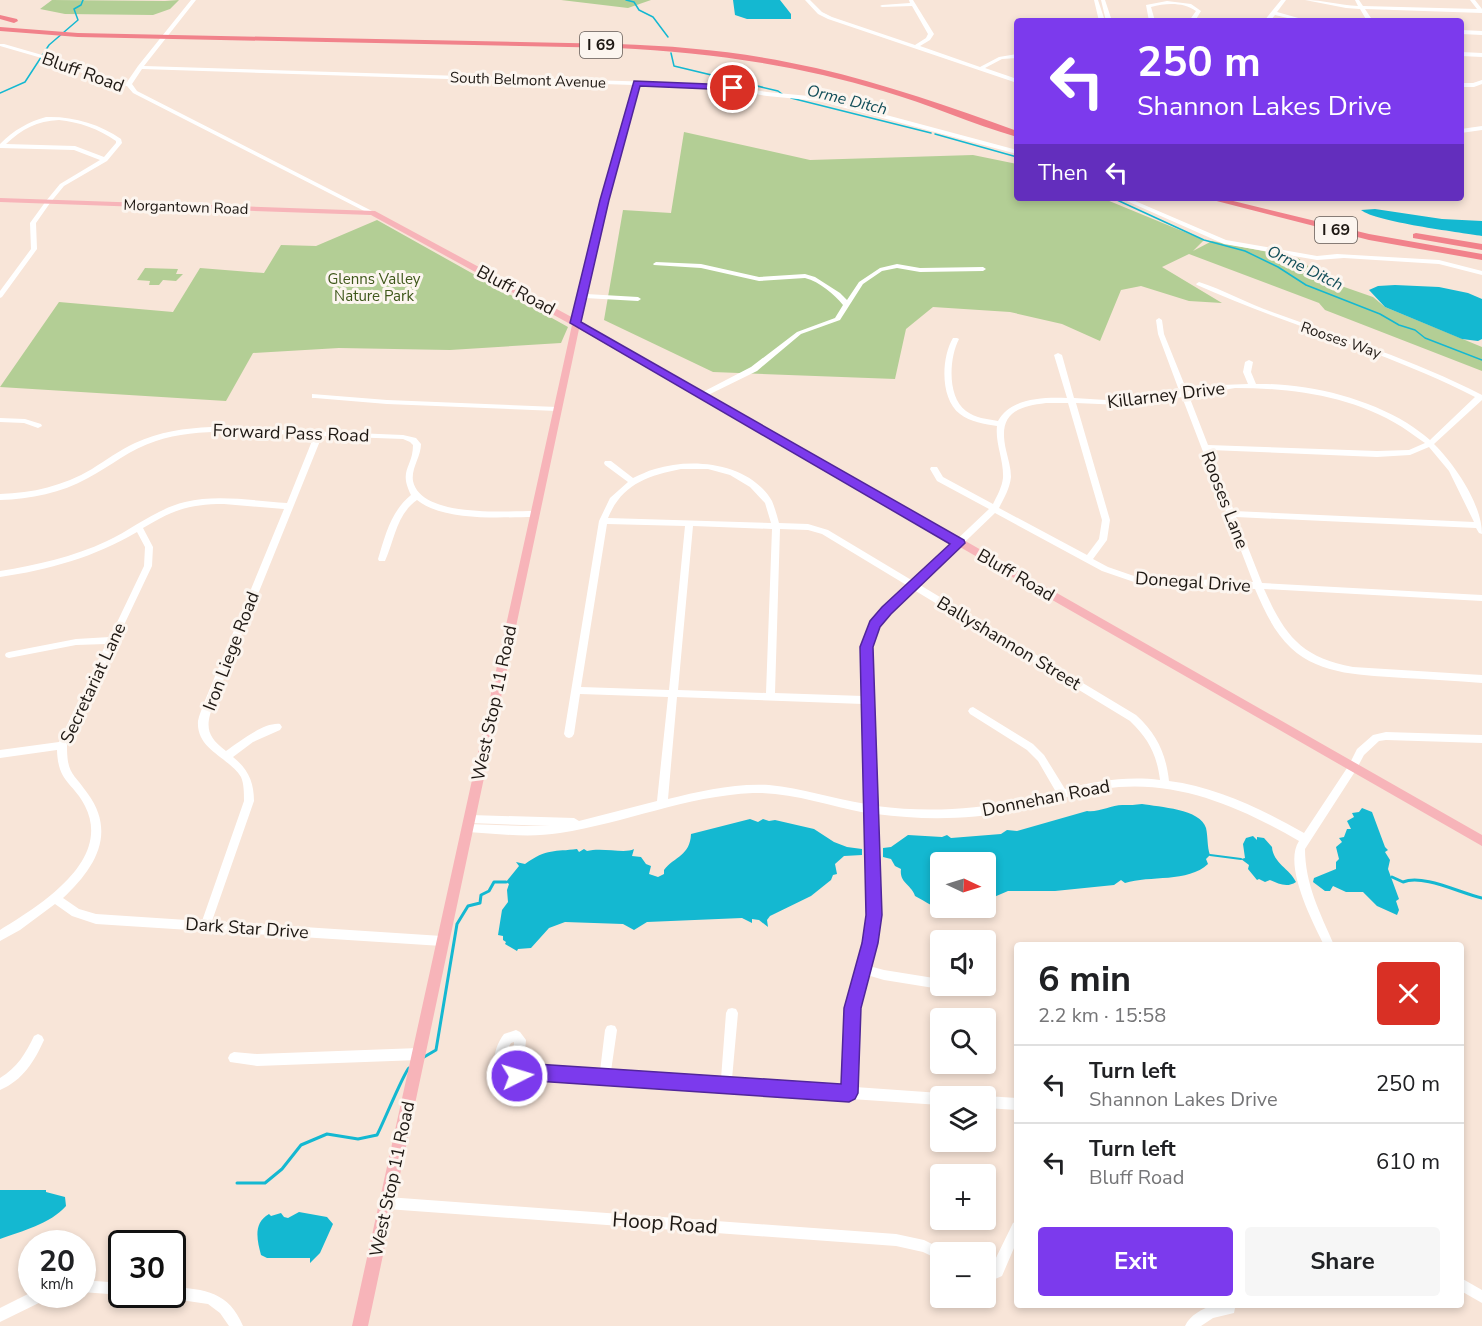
<!DOCTYPE html>
<html lang="en">
<head>
<meta charset="utf-8">
<style>
  :root { --surface:#fff; --page:#f6f6f6; --text:#202124; --muted:#757577; --line:#e0e0e0; --accent:#7c3aed }
  body { margin:0; font-family:"Nunito Sans",sans-serif; background:var(--page); color:var(--text); height:100vh; display:flex; flex-direction:column; font-size:22px; white-space:nowrap }
  * { box-sizing:border-box; margin:0 }
  p { font-size:20px; color:var(--muted) }
  .icon { flex:none; width:33px; height:33px; fill:none; stroke:currentColor; stroke-width:2; stroke-linecap:round; stroke-linejoin:round }
  .map { position:relative; flex:1; overflow:hidden }
  .side { position:absolute; left:1014px; top:942px; width:450px; height:366px; display:flex; flex-direction:column; background:var(--surface); border-radius:6px; box-shadow:0 3px 9px #0003 }
  .side>* { flex:none }
  .guide { position:absolute; left:1014px; top:18px; width:450px; height:183px; border-radius:6px; box-shadow:0 3px 9px #0003; background:#7c3aed; color:#fff; overflow:hidden }
  .needle { width:39px; rotate:94deg }
  .buttons { position:absolute; left:930px; top:852px; display:grid; gap:12px }
  .buttons a { display:grid; place-items:center; width:66px; height:66px; border-radius:6px; background:var(--surface); box-shadow:0 3px 9px #0003; font-size:30px }
  .speed { position:absolute; left:18px; top:1230px; display:flex; gap:12px; font-size:30px; font-weight:700; text-align:center }
  .speed>* { display:grid; place-content:center; width:78px; height:78px; border-radius:50%; background:var(--surface); box-shadow:0 3px 9px #0003; line-height:1 }
  .speed small { font-size:15px; font-weight:400 }
  .speed .limit { border:3px solid #111; border-radius:9px; background:#fff; color:#111 }
  .pin { position:absolute; display:grid; place-items:center; width:51px; height:51px; color:#fff; margin:-26px; border:3px solid #fff; border-radius:50%; box-shadow:0 2px 6px #0007 }
  .me { position:absolute; width:66px; margin:-33px; rotate:85deg; stroke-linejoin:round; filter:drop-shadow(0 0 4px #0008) }
  .turn { display:flex; align-items:center; gap:21px; height:126px; padding:0 24px; font-size:27px }
  .turn .icon { width:78px; height:78px; stroke-width:2.5 }
  .turn b { display:block; font-size:42px; line-height:51px }
  .then { display:flex; align-items:center; height:57px; padding:0 24px; background:#0003; gap:12px; font-size:22px }
  .round { display:grid; place-items:center; flex:none; width:63px; height:63px; border-radius:6px; background:var(--page) }
  .headline { display:flex; align-items:center; justify-content:space-between; height:102px; padding:0 24px }
  h1 { font-size:36px; font-weight:700; line-height:45px }
  .action { display:flex; gap:12px; margin-top:auto; padding:12px 24px }
  .action a { flex:1; height:69px; border-radius:6px; background:var(--accent); color:#fff; font-size:24px; font-weight:700; line-height:69px; text-align:center }
  .action a+a { background:var(--page); color:var(--text) }
  ul { padding:0; list-style:none }
  li { display:flex; align-items:center; gap:18px; height:78px; padding:0 24px; border-top:2px solid var(--line) }
  li div { flex:1 }
  li b { display:block; font-size:22px }
  li em { font-style:normal }
  .map>svg:first-child { display:block }
</style>
</head>
<body>
<div class="map">
<svg width="1482" height="1326" viewBox="0 0 1482 1326">
  <rect width="100%" height="100%" fill="#f8e5d8"/>
  <path fill="#b3ce95" d="M52,0L165,1L179,0L170,9L153,15L65,14L40,9Z
    M561,0H651L628,8Z
    M684,132L810,160L973,155L1017,164V198H1102L1204,240L1193,251L1212,241L1298,258L1327,281L1373,297L1385,307L1482,347V371L1325,310L1319,303L1189,254L1162,267L1222,303L1189,301L1141,286L1121,290L1100,341L1062,324L1010,312L933,307L906,329L895,379L713,372L604,320L623,210L671,213Z
    M377,220L568,327L561,343L450,350L339,348L253,353L226,401L0,387L59,302L173,312L200,268L264,273L281,245L316,246Z
    M145,268L178,269L176,274H183L176,281L163,280L159,285H149L150,281L137,280Z"/>
  <path fill="#14b8d1" d="M733,0H780L791,14V19H747L735,15Z
    M1375,209L1442,219L1482,221V236C1458,232 1376,222 1361,210Z
    M1395,285L1439,287L1468,293L1482,299V339L1478,341L1462,339L1385,307L1369,290L1378,286Z
    M1142,804C1159,807 1201,809 1206,828C1208,836 1207,847 1210,855L1206,859L1208,864C1188,883 1150,875 1125,883L1121,880L1114,885L1055,891H1008L987,900L986,862H940V908H960C943,916 929,903 915,896C912,885 899,883 901,869L895,866L891,859L883,857V848L891,847L908,835L942,837L947,835L951,838L1001,834L1007,830L1017,831L1087,811C1098,813 1113,804 1124,805C1130,805 1135,805 1142,804Z
    M1362,808L1372,812L1385,847L1388,850L1385,852L1390,860L1388,869L1399,899L1396,901L1399,910L1397,915L1377,906L1363,892H1346L1333,886L1330,891H1325L1313,882L1314,878L1336,869V862L1339,859L1336,847L1342,842L1339,838L1344,837L1347,829H1351L1347,821L1354,817L1352,813L1359,812Z
    M750,819L758,822L763,819L769,821L775,820L814,829L834,842L847,847L862,849V855L844,856L835,864L837,874L833,875L831,880L811,896L770,916L767,920L768,927L759,920L752,919V923L742,918L647,922L634,930L623,924L565,922L549,928L531,948L518,949L517,951L505,944L506,942L503,940V936L498,935L502,910L508,902L507,890L509,884L506,882L519,866L516,862L525,864C547,848 555,852 577,849L579,852L584,849L587,851C602,847 625,854 634,849L632,856L641,857L646,864L651,866L649,874L658,877L664,874V870C675,856 690,856 691,834Z
    M1253,836L1257,840V837L1264,838L1272,847C1273,863 1290,869 1296,882C1287,888 1279,884 1270,880L1265,882L1259,879L1257,880L1248,869L1249,865L1241,859L1245,858L1243,844L1246,838Z
    M0,1190H46V1192L65,1197L66,1206C50,1224 22,1231 0,1239Z
    M299,1212L327,1217L333,1224L320,1253L310,1263V1258H267L261,1255C257,1240 253,1223 269,1214L271,1216L281,1213L284,1217L288,1218Z"/>
  <g fill="none" stroke-linecap="round" stroke-linejoin="round">
    <path stroke="#14b8d1" stroke-width="1.5" d="M626,0L634,2L639,10L653,17L668,37
      M671,53L674,66L778,91L782,94
      M0,93L25,82L49,45L78,20L74,9L81,5L83,0
      M791,98L931,133
      M935,134L1017,157
      M1117,200L1204,240L1245,251L1278,267L1306,285L1380,314L1399,325L1415,330L1425,338L1482,360"/>
    <path stroke="#14b8d1" stroke-width="2" d="M1210,855L1241,859"/>
    <path stroke="#14b8d1" stroke-width="3" d="M1392,877L1403,882C1423,874 1460,893 1482,898
      M424,1057L436,1050L457,924L468,906L480,903L481,895L489,891L494,882H506
      M237,1183H265L282,1169L301,1145L327,1134L358,1139L377,1135C383,1124 404,1072 409,1068"/>
    <path fill="#fff" fill-rule="evenodd" d="M191,0H196L144,66L720,84L767,92L819,97L1017,150V154L819,101L767,96L720,88L639,85L607,204L586,294L638,297L641,299L638,301L585,298L579,323L576,325L573,323C592,243 612,164 634,85L142,69L132,84L137,91L374,212V214L372,215L133,93L127,86L112,84L45,59L0,46V44H4L49,57L115,81L127,82L138,66Z
      M805,0H810L822,12L832,17L915,45L926,38L928,34L912,6L882,7L880,6L882,5L910,3L909,0H913L934,34L930,40L920,46L980,67L999,57L1017,54V58L1002,59L985,68L1017,79V83L828,19L818,14Z
      M1094,0H1098L1105,21H1099Z
      M1101,0H1105L1112,21H1106Z
      M1281,0H1286L1277,12L1309,21H1300L1275,15L1270,21H1264Z
      M1305,0C1323,0 1340,5 1358,6L1355,0H1359L1363,6L1477,9L1470,0H1475L1482,9V13L1365,9L1373,21H1367L1360,9L1346,8Z
      M1167,1L1191,4L1201,11L1195,21H1189L1196,11C1183,2 1166,3 1151,7L1155,21H1149L1146,5Z
      M1461,30L1482,31V35L1461,34Z
      M1461,52L1482,53V57L1461,56Z
      M1482,80V84L1474,87H1461V83H1473Z
      M46,117C72,116 100,124 121,139L122,143L107,161L64,186L50,203L36,223L37,249L2,297L0,298V291L31,249L30,223L46,201L60,184L100,160L74,150L0,148V144C14,130 28,122 46,117ZM59,120C79,122 99,129 116,141V143L104,157L75,146L6,144C22,129 37,121 59,120Z
      M1482,126V130L1461,133V129Z
      M1461,151L1464,153V156L1461,157Z
      M1120,198H1128L1226,240L1317,256L1337,254L1439,260L1482,271V275L1439,264L1344,258L1317,260L1224,244Z
      M656,262L701,264L759,277L805,274L815,277L840,293L847,300L859,282L880,268L897,264L920,268L983,267L986,269L983,271L920,272L897,268L882,271L863,284L840,320L801,334L757,371L702,398H699V394L751,367L797,332L835,318L843,305C834,294 820,282 805,278L759,281L701,268L654,265L653,264Z
      M1199,282C1224,290 1247,303 1272,312C1343,338 1414,360 1482,395V400L1434,444C1455,465 1482,504 1482,534L1479,533L1476,528L1236,517L1262,583L1482,595V601L1264,589C1285,636 1301,657 1353,667L1482,675V683C1456,681 1430,679 1404,678C1365,675 1321,676 1291,648C1274,632 1264,610 1255,589L1134,582L1102,571L995,513L920,585L1136,715C1157,734 1166,754 1169,781C1217,787 1263,810 1304,833L1349,765L1357,749L1373,735L1386,732L1482,735V743L1386,740L1379,741L1364,755L1356,770L1305,849C1305,884 1320,913 1334,945H1324C1312,921 1283,865 1299,841C1244,809 1184,782 1119,787C1082,790 1048,804 1012,811C968,820 921,820 876,814L879,915L875,943L869,966L884,970L940,979V986H945L944,988L940,989L884,980L867,975L858,1008L855,1087L940,1093L945,1096H940V1105L536,1078L507,1085L497,1080C491,1065 494,1047 504,1034L516,1030L520,1032L526,1040L523,1069L536,1066L600,1071L605,1030L607,1026L611,1025L615,1026L617,1030L611,1071L721,1079L726,1013L728,1009L732,1008L736,1009L738,1013L732,1079L843,1087L846,1008L865,943L869,915L866,813C828,806 791,792 753,793C686,796 625,823 560,833C530,838 498,834 468,832L464,831L463,828L464,825L468,824L525,826H550L470,823L466,822L465,819L466,816L470,815L574,818L579,821L657,801L668,697L580,694L574,734L572,737L569,738L566,737L564,734L599,521L610,498L628,482L605,465L604,463L605,461H611L633,478C640,475 647,471 655,469C693,457 750,463 772,501C775,508 777,516 779,523L808,524L828,530L913,581L989,509L937,481L930,469L931,467H937L943,477L993,504C997,496 1002,487 1003,478C1004,460 995,444 997,426C985,424 970,422 960,414C940,399 941,358 953,338H957L959,339C949,358 947,397 966,411C975,418 987,419 998,421C1011,398 1043,397 1067,398L1054,355L1058,353L1062,355L1074,398L1122,401L1151,398L1180,393L1158,334L1156,320L1159,318L1162,320L1164,334L1187,391L1221,385L1248,384L1243,372L1245,362L1249,360L1253,362L1251,372L1256,384C1306,383 1364,397 1407,423C1415,428 1423,434 1430,440L1475,397C1386,351 1288,326 1197,285L1196,284ZM1235,388C1292,388 1352,396 1402,427C1410,432 1417,438 1425,443L1409,450L1377,451L1208,445L1189,396ZM1182,397L1253,582L1134,576L1108,567L1093,559L1107,540L1110,520L1076,403L1122,405L1151,403ZM1046,403H1068L1102,520L1099,539L1087,555L999,508C1004,498 1010,488 1011,477C1011,468 1008,459 1006,450C998,415 1014,407 1046,403ZM1429,447L1449,471L1474,522L1234,511L1210,450L1377,457L1410,455ZM681,469H708L730,475L750,487L765,503L771,523L608,518C622,484 647,476 681,469ZM607,524L685,526L669,690L581,687ZM693,526L772,529L766,693L678,690ZM780,529L808,530L822,534L908,586C896,597 880,609 871,623C857,643 862,673 863,696L775,693ZM914,590L1130,721C1148,738 1157,755 1160,780C1127,776 1096,781 1065,789L1044,755L1033,744L973,707L970,708L968,711L970,714L1027,750L1038,761L1056,792C995,808 938,814 876,806L870,647L878,627ZM677,697L863,704L866,804C833,799 802,788 769,785C735,783 700,791 668,799ZM514,1042L512,1072L507,1073C503,1064 506,1051 511,1043Z
      M312,394L387,400L557,407L561,409L557,411L387,404L315,398H312Z
      M0,418L25,419L41,424L42,426L38,428L24,423L0,422Z
      M211,427L403,435L416,438L421,444C421,457 411,468 413,481C421,518 505,511 534,511L538,514L534,517C500,517 445,522 417,500C396,515 395,539 385,561H379L378,559C385,536 391,511 411,495C398,469 413,468 413,445L410,442L403,439L322,436L214,703C205,726 206,736 226,751C239,742 264,722 280,724L282,727L280,730L253,742L233,757C248,769 254,782 254,801L212,921L442,936L446,937L447,941L446,945L442,946L96,924L72,916L55,904L20,930L0,941V930C39,906 113,861 85,806C73,782 58,783 57,750L0,758V750L59,742L106,644L76,645L9,658L6,657L5,655L6,653L9,652L76,639L110,637L144,566L145,547L137,532C95,557 48,570 0,577V571C37,565 73,557 107,541C133,529 156,509 185,502C218,494 254,501 287,503L314,436C265,434 203,425 156,441C130,449 111,466 88,478C61,493 31,499 0,500V494C33,493 63,486 92,469C106,460 120,450 135,443C159,432 185,428 211,427ZM224,504L284,509L204,703C202,709 199,715 198,721C196,750 229,757 241,777C244,784 244,793 244,801L202,921L96,914L79,909L63,898C94,869 117,834 88,794C73,772 67,775 67,745L152,566L153,547L143,528C173,510 189,504 224,504Z
      M38,1034L42,1036L44,1040C34,1062 23,1080 0,1090V1078C17,1068 26,1053 34,1036Z
      M419,1048L423,1050L425,1054L423,1058L419,1060L257,1066L230,1062L228,1058L230,1054L234,1052L257,1054Z
      M985,1096H986L1017,1098V1110L986,1108Z
      M387,1197L896,1234L924,1240L944,1250L946,1252H940V1260L923,1252L896,1246L387,1209L383,1207L381,1203L383,1199Z
      M1017,1221V1241L1002,1276L986,1283V1270L992,1266L1013,1223Z
      M1461,1278L1482,1290V1303L1461,1291Z
      M82,1280L122,1283V1294H124L122,1295L82,1292Z
      M172,1287C205,1289 229,1292 243,1326H229L220,1313L208,1304L167,1298L166,1294H172Z
      M32,1292V1294H48L47,1299L0,1322V1308Z
      M1213,1305H1234L1235,1308L1234,1313L1213,1318L1201,1326H1185C1190,1315 1202,1309 1213,1305Z"/>
    <path fill="#f7b4b9" fill-rule="evenodd" d="M0,198L375,211L579,321L1482,835V846L579,329L368,1326H352L572,325L371,215L0,202Z"/>
    <path fill="#f1828b" fill-rule="evenodd" d="M0,15L17,19L18,21L14,23L0,19Z
      M0,27L78,33L617,44C684,46 751,53 816,68C885,84 951,107 1017,131V137C972,124 928,104 883,91C796,65 707,52 617,48L78,37L0,31Z
      M1205,198H1221L1369,234L1482,254V260L1369,240Z
      M1416,233L1482,244V250L1413,238V234Z"/>
  </g>
  <path fill="#7c3aed" stroke="#51269a" stroke-width="1.5" d="M634,81L733,85L737,88L733,90L640,86L609,200L581,322L964,540L965,543L891,614L880,627L873,647L882,915L878,943L861,1008L858,1093L855,1099L849,1102L536,1081L517,1084L511,1082L508,1076L511,1069L536,1064L841,1084L844,1008L862,943L866,915L860,647L870,621L882,607L950,544L570,323L600,200Z"/>
  <g text-anchor="middle" dominant-baseline="central" stroke-width="6" stroke-linejoin="round" paint-order="stroke">
    <g font-size="15" fill="#1e1813" stroke="#fcf5ef">
      <text transform="translate(528 80) rotate(2)">South Belmont Avenue</text>
      <text transform="translate(186 207) rotate(2)">Morgantown Road</text>
      <text transform="translate(1341 340) rotate(19)">Rooses Way</text>
    </g>
    <g font-size="15" fill="#3e571a" stroke="#fcf5ef">
      <text x="374" y="279">Glenns Valley<tspan x="374" dy="17">Nature Park</tspan></text>
    </g>
    <g fill="#fcf5ef" stroke="#615a55" stroke-width="1.5">
      <rect x="580" y="32" width="42" height="26" rx="4.5"/>
      <rect x="1315" y="217" width="42" height="26" rx="4.5"/>
    </g>
    <g font-size="16" font-weight="bold" fill="#1e1813">
      <text x="601" y="45">I 69</text>
      <text x="1336" y="230">I 69</text>
    </g>
    <g font-size="16" font-style="italic" fill="#124e59" stroke="#fcf5ef">
      <text transform="translate(847 100) rotate(14)">Orme Ditch</text>
      <text transform="translate(1305 268) rotate(26)">Orme Ditch</text>
    </g>
    <g font-size="18" fill="#1e1813" stroke="#fcf5ef">
      <text transform="translate(83 72) rotate(20)">Bluff Road</text>
      <text transform="translate(516 290) rotate(28)">Bluff Road</text>
      <text transform="translate(1166 395) rotate(-7)">Killarney Drive</text>
      <text transform="translate(291 433) rotate(2)">Forward Pass Road</text>
      <text transform="translate(1225 500) rotate(69)">Rooses Lane</text>
      <text transform="translate(1016 575) rotate(30)">Bluff Road</text>
      <text transform="translate(1193 582) rotate(4)">Donegal Drive</text>
      <text transform="translate(1009 643) rotate(31)">Ballyshannon Street</text>
      <text transform="translate(231 651) rotate(-69)">Iron Liege Road</text>
      <text transform="translate(93 683) rotate(-65)">Secretariat Lane</text>
      <text transform="translate(494 703) rotate(-78)">West Stop 11 Road</text>
      <text transform="translate(1046 798) rotate(-11)">Donnehan Road</text>
      <text transform="translate(247 928) rotate(4)">Dark Star Drive</text>
      <text transform="translate(392 1179) rotate(-78)">West Stop 11 Road</text>
    </g>
    <g font-size="21" fill="#1e1813" stroke="#fcf5ef">
      <text transform="translate(665 1223) rotate(4)">Hoop Road</text>
    </g>
  </g>
</svg>
<div class="buttons">
<a><svg class="needle" viewBox="-14 -14 28 28"><path d="M0-13l5 13h-10z" fill="#e53935"/><path d="M0 13l5-13h-10z" fill="#757577"/></svg></a>
<a><svg class="icon" aria-label="sound" viewBox="0 0 24 24"><path d="M4 9h4l5-4v14l-5-4H4zM17 9q2 3 0 6"/></svg></a>
<a><svg class="icon" aria-label="search" viewBox="0 0 24 24"><circle cx="10" cy="10" r="6"/><path d="M15 15l6 6"/></svg></a>
<a><svg class="icon" aria-label="layers" viewBox="0 0 24 24"><path d="M12 4l9 5-9 5-9-5zM3 14l9 5 9-5"/></svg></a>
<a>+</a>
<a>−</a>
</div>
<div class="speed"><div>20<small>km/h</small></div><div class="limit">30</div></div>
<div class="pin" style="left:733px;top:88px;background:#d93025"><svg class="icon" aria-label="arrive" viewBox="0 0 24 24"><path d="M6 21V4h12l-3 4 3 4H6"/></svg></div>
<svg class="me" style="left:517px;top:1076px" viewBox="-20 -20 40 40"><circle r="17" fill="#7c3aed" stroke="#fff" stroke-width="3"/><path d="M0-11L8 9 0 5-8 9z" fill="#fff"/></svg>
<div class="guide">
<div class="turn"><svg class="icon" aria-label="left" viewBox="0 0 24 24"><path d="M17 20v-9H6M10 6l-5 5 5 5"/></svg><div><b>250 m</b>Shannon Lakes Drive</div></div>
<div class="then">Then<svg class="icon" aria-label="left" viewBox="0 0 24 24"><path d="M17 20v-9H6M10 6l-5 5 5 5"/></svg></div>
</div>
<section class="side">
<div class="headline"><div><h1>6 min</h1><p>2.2 km · 15:58</p></div><a class="round" style="background:#d93025;color:#fff"><svg class="icon" aria-label="close" viewBox="0 0 24 24"><path d="M6 6l12 12M18 6L6 18"/></svg></a></div>
<ul>
<li><svg class="icon" aria-label="left" viewBox="0 0 24 24"><path d="M17 20v-9H6M10 6l-5 5 5 5"/></svg><div><b>Turn left</b><p>Shannon Lakes Drive</p></div><em>250 m</em></li>
<li><svg class="icon" aria-label="left" viewBox="0 0 24 24"><path d="M17 20v-9H6M10 6l-5 5 5 5"/></svg><div><b>Turn left</b><p>Bluff Road</p></div><em>610 m</em></li>
</ul>
<div class="action"><a>Exit</a><a>Share</a></div>
</section>
</div>
</body>
</html>
